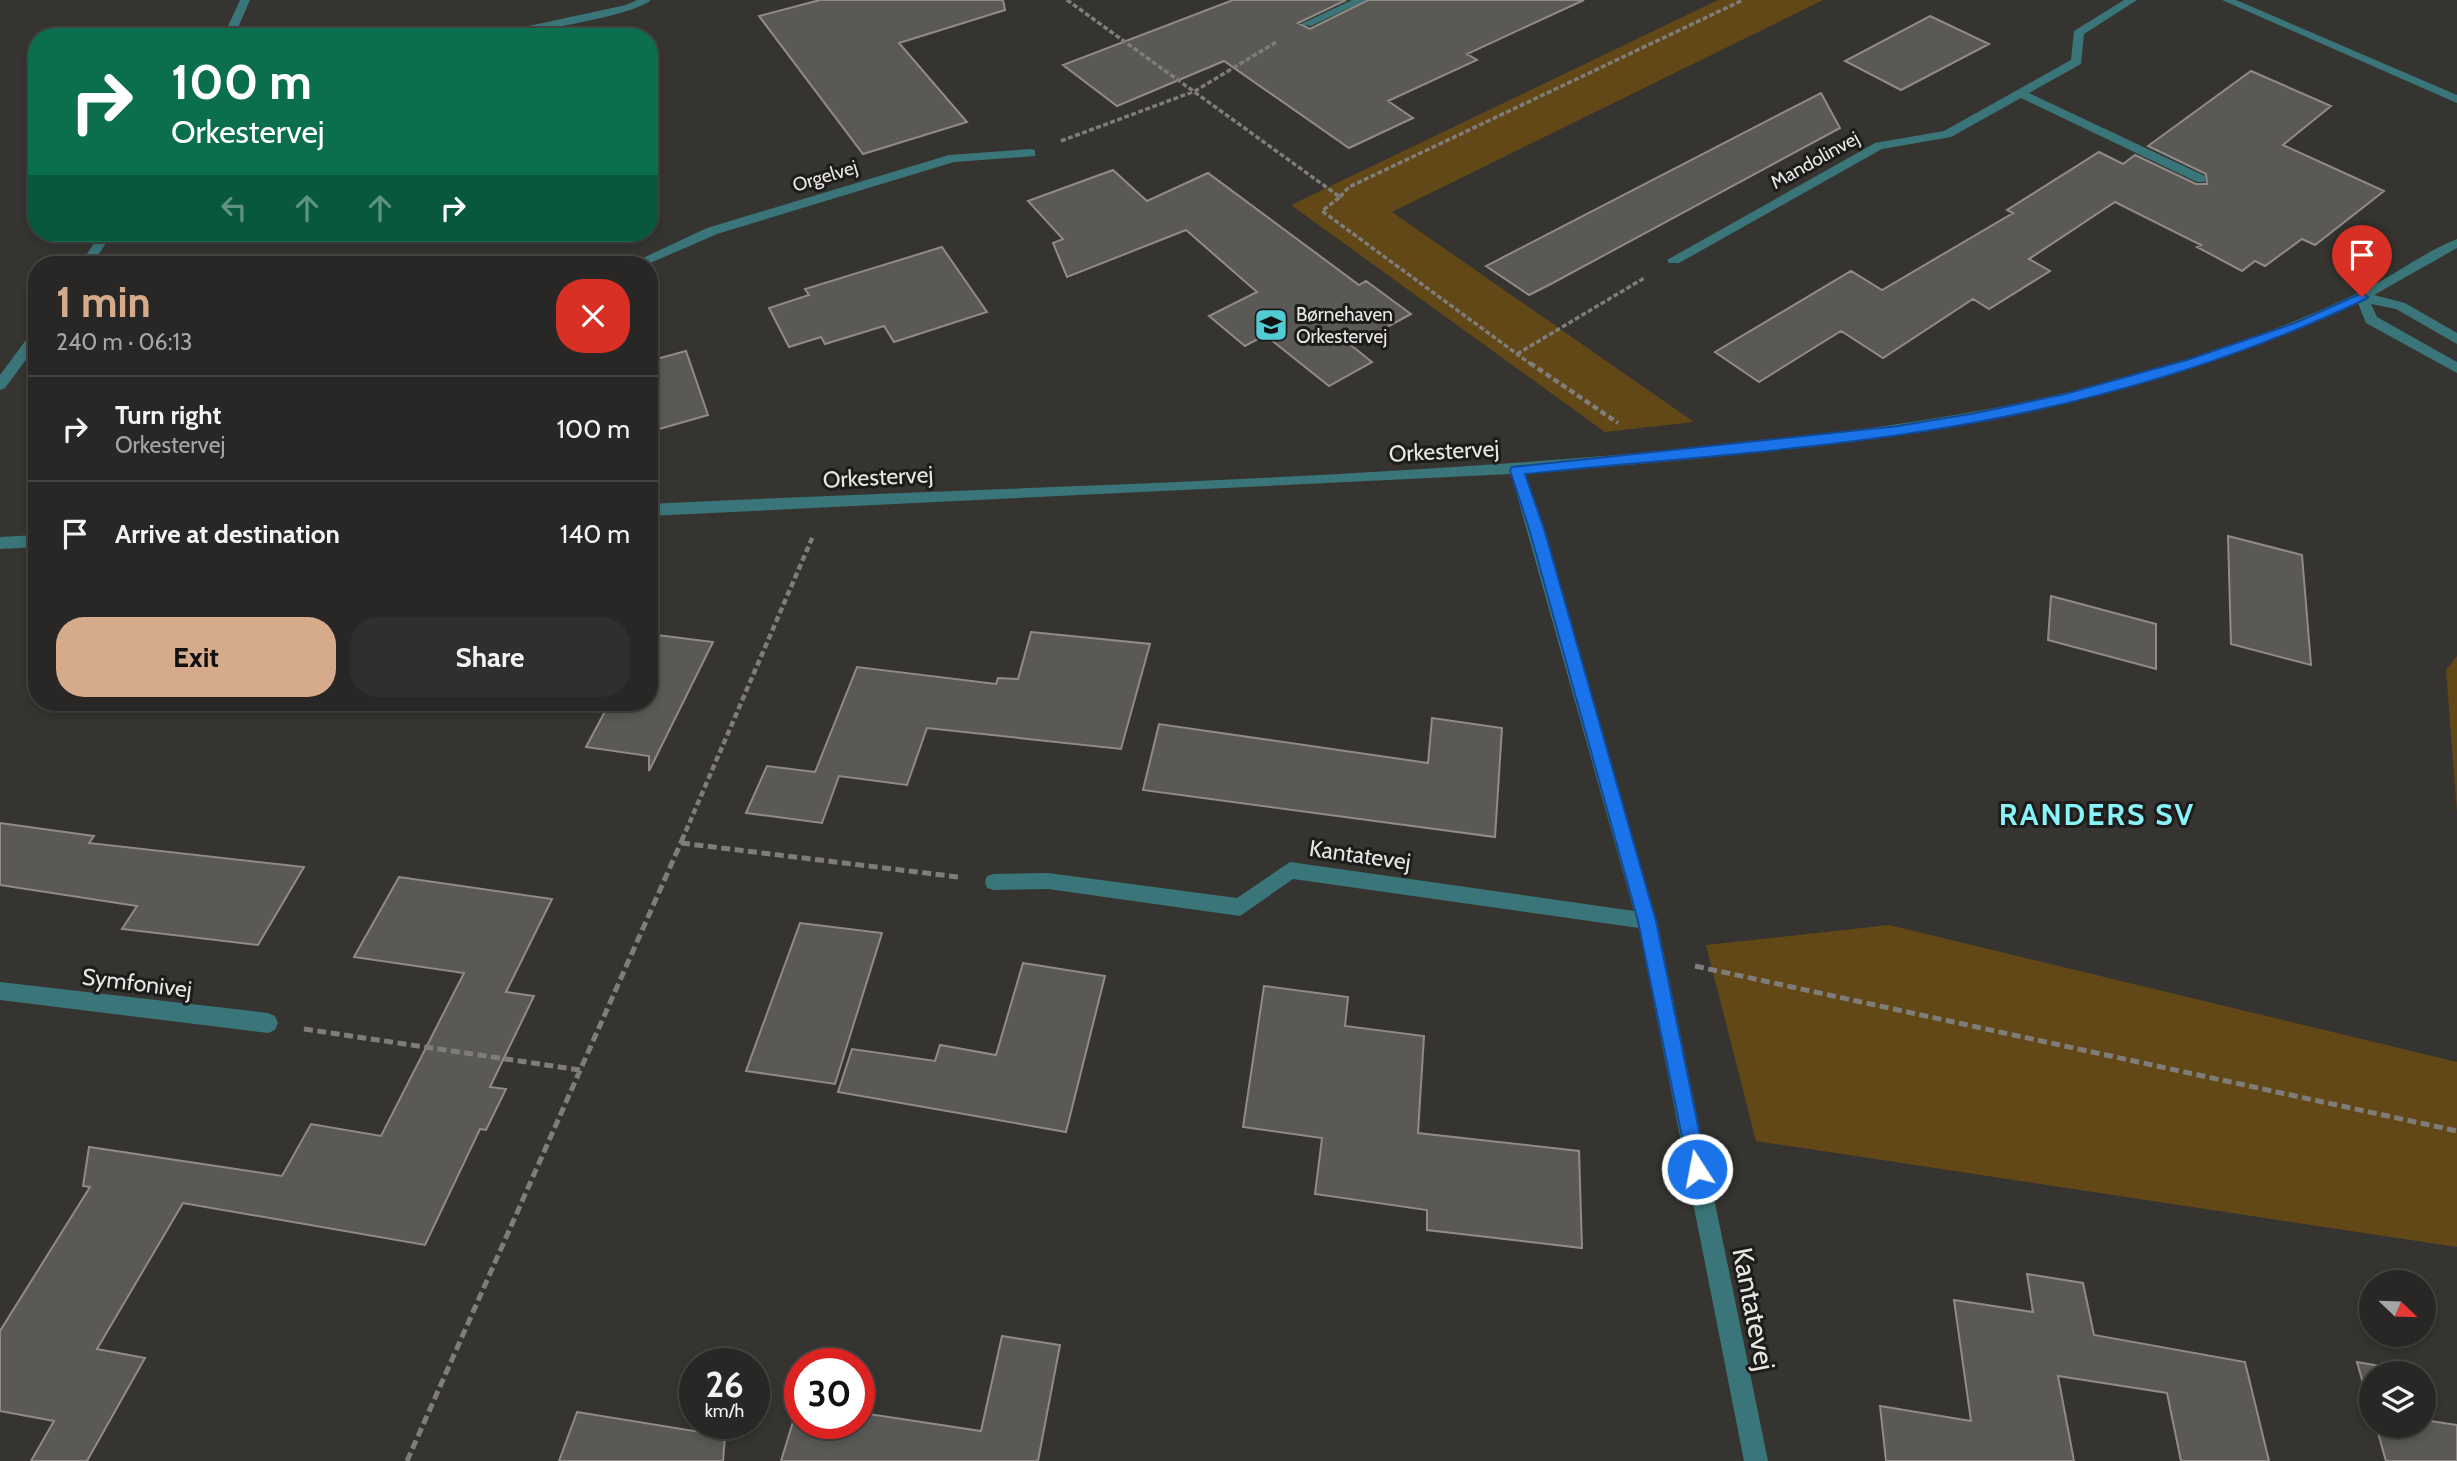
<!DOCTYPE html>
<html lang="en">
<head>
<meta charset="utf-8">
<style>
  :root { --surface:#282725; --page:#302f2d; --text:#f1f3f6; --muted:#a5a5a7; --line:#444442; --accent:#d6ab8b }
  body { margin:0; font-family:Cabin,sans-serif; background:var(--page); color:var(--text); height:100vh; display:flex; flex-direction:column; font-size:26px; white-space:nowrap }
  * { box-sizing:border-box; margin:0 }
  p { font-size:23px; color:var(--muted) }
  .icon { flex:none; width:38px; height:38px; fill:none; stroke:currentColor; stroke-width:2; stroke-linecap:round; stroke-linejoin:round }
  .map { position:relative; flex:1; overflow:hidden }
  .sheet { position:absolute; left:28px; top:256px; width:630px; height:455px; display:flex; flex-direction:column; background:var(--surface); border-radius:28px; box-shadow:0 4px 10px #0003,0 0 0 2px var(--line) }
  .sheet>* { flex:none }
  .top-card { position:absolute; left:28px; top:28px; width:630px; height:214px; border-radius:28px; box-shadow:0 4px 10px #0003,0 0 0 2px var(--line); background:#0b6e4f; color:#fff; overflow:hidden }
  .needle { width:46px; rotate:113deg }
  .tools { position:absolute; left:2359px; top:1270px; display:grid; gap:14px }
  .tools a { display:grid; place-items:center; width:77px; height:77px; border-radius:50%; background:var(--surface); box-shadow:0 4px 10px #0003,0 0 0 2px var(--line); font-size:35px }
  .speed { position:absolute; left:679px; top:1348px; display:flex; gap:14px; font-size:35px; font-weight:700; text-align:center }
  .speed>* { display:grid; place-content:center; width:91px; height:91px; border-radius:50%; background:var(--surface); box-shadow:0 4px 10px #0003,0 0 0 2px var(--line); line-height:1 }
  .speed small { font-size:18px; font-weight:400 }
  .speed .limit { border:10px solid #d22; background:#fff; color:#111 }
  .pin { position:absolute; display:grid; place-items:center; width:60px; height:60px; color:#fff; margin:-72px -30px; border-radius:50% 50% 50% 0; rotate:-45deg; box-shadow:0 0 7px #0007 }
  .pin .icon { rotate:45deg }
  .me { position:absolute; width:77px; margin:-38px; rotate:349deg; stroke-linejoin:round; filter:drop-shadow(0 0 5px #0008) }
  .turn { display:flex; align-items:center; gap:24px; height:147px; padding:0 28px; font-size:32px }
  .turn .icon { width:91px; height:91px; stroke-width:2.5 }
  .turn b { display:block; font-size:49px; line-height:60px }
  .lanes { display:flex; align-items:center; height:66px; padding:0 28px; background:#0003; justify-content:center; gap:35px; direction:ltr }
  .lanes .off { opacity:.35 }
  .round { display:grid; place-items:center; flex:none; width:74px; height:74px; border-radius:28px; background:var(--page) }
  .head { display:flex; align-items:center; justify-content:space-between; height:119px; padding:0 28px }
  h1 { font-size:42px; font-weight:700; line-height:52px; color:var(--accent) }
  .primary-button { display:flex; gap:14px; margin-top:auto; padding:14px 28px }
  .primary-button a { flex:1; height:80px; border-radius:28px; background:var(--accent); color:#111; font-size:28px; font-weight:700; line-height:80px; text-align:center }
  .primary-button a+a { background:var(--page); color:var(--text) }
  ul { padding:0; list-style:none }
  li { display:flex; align-items:center; gap:21px; height:105px; padding:0 28px; border-top:2px solid var(--line) }
  li div { flex:1 }
  li b { display:block; font-size:26px }
  li em { font-style:normal }
  .map>svg:first-child { display:block }
</style>
</head>
<body>
<div class="map">
<svg width="2457" height="1461" viewBox="0 0 2457 1461">
  <rect width="100%" height="100%" fill="#363431"/>
  <path fill="#624717" d="M1718,0H1823L1392,212L1694,422L1605,432L1291,205Z
    M2457,656V812L2446,670Z
    M1889,925L2457,1062V1247L1756,1141L1706,945Z"/>
  <path fill="#5b5955" stroke="#8f8c88" stroke-width="2" d="M820,0H1003L1005,10L899,43L967,122L863,154L759,16Z
    M1233,0H1346L1298,23L1310,29L1368,0H1584L1467,54L1477,60L1388,101L1413,118L1349,148L1224,61L1117,106L1063,65Z
    M1930,16L1989,44L1901,90L1845,61Z
    M2251,71L2331,106L2283,145L2384,191L2315,245L2302,239L2265,266L2255,261L2242,271L2197,247L2201,245L2115,202L2029,259L2050,271L1989,309L1973,299L1883,358L1841,331L1759,382L1715,352L1851,271L1882,290L2013,213L2007,210L2099,152L2123,164L2135,155L2196,184H2207L2206,174L2148,146Z
    M1821,93L1840,128L1549,285L1529,295L1486,266Z
    M1113,170L1147,201L1208,173L1359,285L1366,281L1411,314L1352,346L1372,362L1329,386L1265,335L1245,346L1209,316L1257,292L1186,230L1067,277L1053,243L1063,239L1028,201Z
    M942,247L987,312L894,342L884,326L825,344L821,337L789,347L769,308L809,295L805,289Z
    M686,351L708,415L649,432V361Z
    M2228,536L2302,555L2311,665L2231,644Z
    M2051,596L2156,624V669L2048,640Z
    M1031,632L1150,644L1121,749L927,728L907,785L839,776L822,823L746,813L767,766L815,772L857,667L996,684L998,678L1018,679Z
    M649,634L713,642L649,771V756L586,747L610,702H649Z
    M1432,718L1502,728L1495,837L1143,790L1159,724L1428,763Z
    M0,823L94,836L89,843L304,867L258,945L122,929L137,906L0,885Z
    M399,877L552,899L506,992L534,996L490,1087L506,1089L486,1130L480,1129L425,1245L183,1203L97,1349L145,1358L87,1461H31L54,1421L0,1411V1331L90,1187L83,1186L89,1147L282,1176L311,1124L381,1136L464,973L354,957Z
    M800,923L882,933L835,1084L746,1071Z
    M1023,963L1105,976L1066,1132L838,1092L852,1049L935,1061L940,1045L996,1055Z
    M1264,986L1348,997L1345,1026L1424,1036L1418,1133L1579,1151L1582,1248L1427,1230V1210L1315,1194L1322,1138L1243,1127Z
    M2027,1274L2083,1283L2094,1335L2245,1362L2269,1461H2181L2167,1393L2058,1376L2074,1461H1886L1880,1406L1971,1421L1954,1300L2033,1312Z
    M1002,1336L1060,1345L1038,1461H781L800,1399V1423H859V1408H863L862,1413L981,1431Z
    M2357,1362L2409,1371V1374H2371V1411Z
    M577,1412L725,1436L723,1461H559Z
    M2424,1420L2457,1425V1461H2386L2376,1426H2424Z"/>
  <g fill="none" stroke-linecap="round" stroke-linejoin="round">
    <path stroke="#7f7d7a" stroke-width="3.5" stroke-dasharray="5 2.5" stroke-linecap="butt" d="M1067,0L1340,197L1322,211L1532,365
      M1061,141L1195,91L1278,41
      M1340,197L1349,187L1743,0
      M1517,354L1646,277"/>
    <path stroke="#7f7d7a" stroke-width="4.5" stroke-dasharray="6 3.5" stroke-linecap="butt" d="M1530,363L1618,423
      M682,840L813,536"/>
    <path stroke="#7f7d7a" stroke-width="5" stroke-dasharray="9 4.5" stroke-linecap="butt" d="M681,843L958,877
      M1695,966L2457,1131
      M304,1029L580,1070
      M407,1461L683,838"/>
    <path fill="#3a7679" fill-rule="evenodd" d="M240,0H250L234,37H223Z
      M637,0H651C632,17 507,37 478,37L626,5Z
      M1352,0H1366L1311,26L1301,24Z
      M2124,0H2137L2084,34L2081,64L2029,93L2205,176V182H2197L2021,98L1951,137L1882,149L1679,263H1669L1667,260L1875,143L1944,131L2071,60L2074,31Z
      M2222,0H2236L2457,95V103Z
      M435,29L466,37H392L397,34Z
      M1031,149L1035,150V156L954,162L717,234L648,264H630L707,228L949,155Z
      M101,233H113L92,264H80Z
      M2457,239V248L2374,295L2405,303L2457,333V344L2396,309L2371,304L2377,317L2457,362V373L2366,323L2358,303C2096,422 1810,452 1525,473L1657,921L1768,1461H1744L1639,928L1293,879L1240,916L1048,889L994,890L987,888L985,882L987,876L994,874L1048,873L1237,898L1290,862L1634,911L1511,474L649,516V504C955,489 1261,483 1566,459C1747,444 1930,428 2107,383C2196,360 2285,329 2368,288C2398,273 2426,251 2457,239Z
      M37,331V345L5,388L0,390V375L32,332Z
      M37,535V547L0,549V537Z
      M0,982L268,1013L275,1016L278,1023L275,1030L268,1033L0,1000Z"/>
  </g>
  <path fill="#1a73e8" stroke="#114b97" stroke-width="2" d="M2362,293L2368,297L2366,299C2220,368 2059,412 1899,435C1775,453 1649,461 1525,474L1545,532L1656,921L1707,1169L1704,1176L1697,1179L1690,1176L1638,921L1530,532L1510,470L1512,467L1898,426L1976,413L2065,394L2190,359L2295,323Z"/>
  <defs>
    <symbol id="school-square" viewBox="-11 -11 22 22"><rect x="-9" y="-9" width="18" height="18" rx="4" fill="#51ccd3" stroke="#1d1c1a"/><path d="M0-5L7-2L0 1L-7-2ZM-4 1L0 2.5L4 1V4Q0 6-4 4Z" fill="#111"/></symbol>
  </defs>
  <g fill-rule="evenodd">
    <use href="#school-square" x="1252" y="306" width="38" height="38"/>
  </g>
  <g text-anchor="middle" dominant-baseline="central" stroke-width="6" stroke-linejoin="round" paint-order="stroke">
    <g font-size="19" fill="#e9e7e5" stroke="#1d1c1a">
      <text transform="translate(1815 160) rotate(-29)">Mandolinvej</text>
      <text transform="translate(825 176) rotate(-17)">Orgelvej</text>
    </g>
    <g font-size="19" fill="#e9e7e5" stroke="#1d1c1a" text-anchor="start">
      <text x="1296" y="314">Børnehaven<tspan x="1296" dy="22">Orkestervej</tspan></text>
    </g>
    <g font-size="23" fill="#e9e7e5" stroke="#1d1c1a">
      <text transform="translate(1444 451) rotate(-3)">Orkestervej</text>
      <text transform="translate(878 477) rotate(-3)">Orkestervej</text>
      <text transform="translate(1360 855) rotate(8)">Kantatevej</text>
      <text transform="translate(137 983) rotate(7)">Symfonivej</text>
    </g>
    <g font-size="28" fill="#e9e7e5" stroke="#1d1c1a">
      <text transform="translate(1754 1309) rotate(79)">Kantatevej</text>
    </g>
    <g font-size="30" font-weight="bold" letter-spacing="2" fill="#88f3f9" stroke="#1d1c1a">
      <text x="2097" y="814">RANDERS SV</text>
    </g>
  </g>
</svg>
<div class="tools">
<a><svg class="needle" viewBox="-14 -14 28 28"><path d="M0-13l5 13h-10z" fill="#e53935"/><path d="M0 13l5-13h-10z" fill="#a5a5a7"/></svg></a>
<a><svg class="icon" aria-label="layers" viewBox="0 0 24 24"><path d="M12 4l9 5-9 5-9-5zM3 14l9 5 9-5"/></svg></a>
</div>
<div class="speed"><div>26<small>km/h</small></div><div class="limit">30</div></div>
<div class="pin" style="left:2362px;top:297px;background:#d93025"><svg class="icon" aria-label="arrive" viewBox="0 0 24 24"><path d="M6 21V4h12l-3 4 3 4H6"/></svg></div>
<svg class="me" style="left:1697px;top:1169px" viewBox="-20 -20 40 40"><circle r="17" fill="#1a73e8" stroke="#fff" stroke-width="3"/><path d="M0-11L8 9 0 5-8 9z" fill="#fff"/></svg>
<div class="top-card">
<div class="turn"><svg class="icon" aria-label="right" viewBox="0 0 24 24"><path d="M7 20v-9h11M14 6l5 5-5 5"/></svg><div><b>100 m</b>Orkestervej</div></div>
<div class="lanes"><svg class="icon off" aria-label="left" viewBox="0 0 24 24"><path d="M17 20v-9H6M10 6l-5 5 5 5"/></svg><svg class="icon off" aria-label="ahead" viewBox="0 0 24 24"><path d="M12 20V5M6 11l6-6 6 6"/></svg><svg class="icon off" aria-label="ahead" viewBox="0 0 24 24"><path d="M12 20V5M6 11l6-6 6 6"/></svg><svg class="icon" aria-label="right" viewBox="0 0 24 24"><path d="M7 20v-9h11M14 6l5 5-5 5"/></svg></div>
</div>
<section class="sheet">
<div class="head"><div><h1>1 min</h1><p>240 m · 06:13</p></div><a class="round" style="background:#d93025;color:#fff"><svg class="icon" aria-label="close" viewBox="0 0 24 24"><path d="M6 6l12 12M18 6L6 18"/></svg></a></div>
<ul>
<li><svg class="icon" aria-label="right" viewBox="0 0 24 24"><path d="M7 20v-9h11M14 6l5 5-5 5"/></svg><div><b>Turn right</b><p>Orkestervej</p></div><em>100 m</em></li>
<li><svg class="icon" aria-label="arrive" viewBox="0 0 24 24"><path d="M6 21V4h12l-3 4 3 4H6"/></svg><div><b>Arrive at destination</b></div><em>140 m</em></li>
</ul>
<div class="primary-button"><a>Exit</a><a>Share</a></div>
</section>
</div>
</body>
</html>
